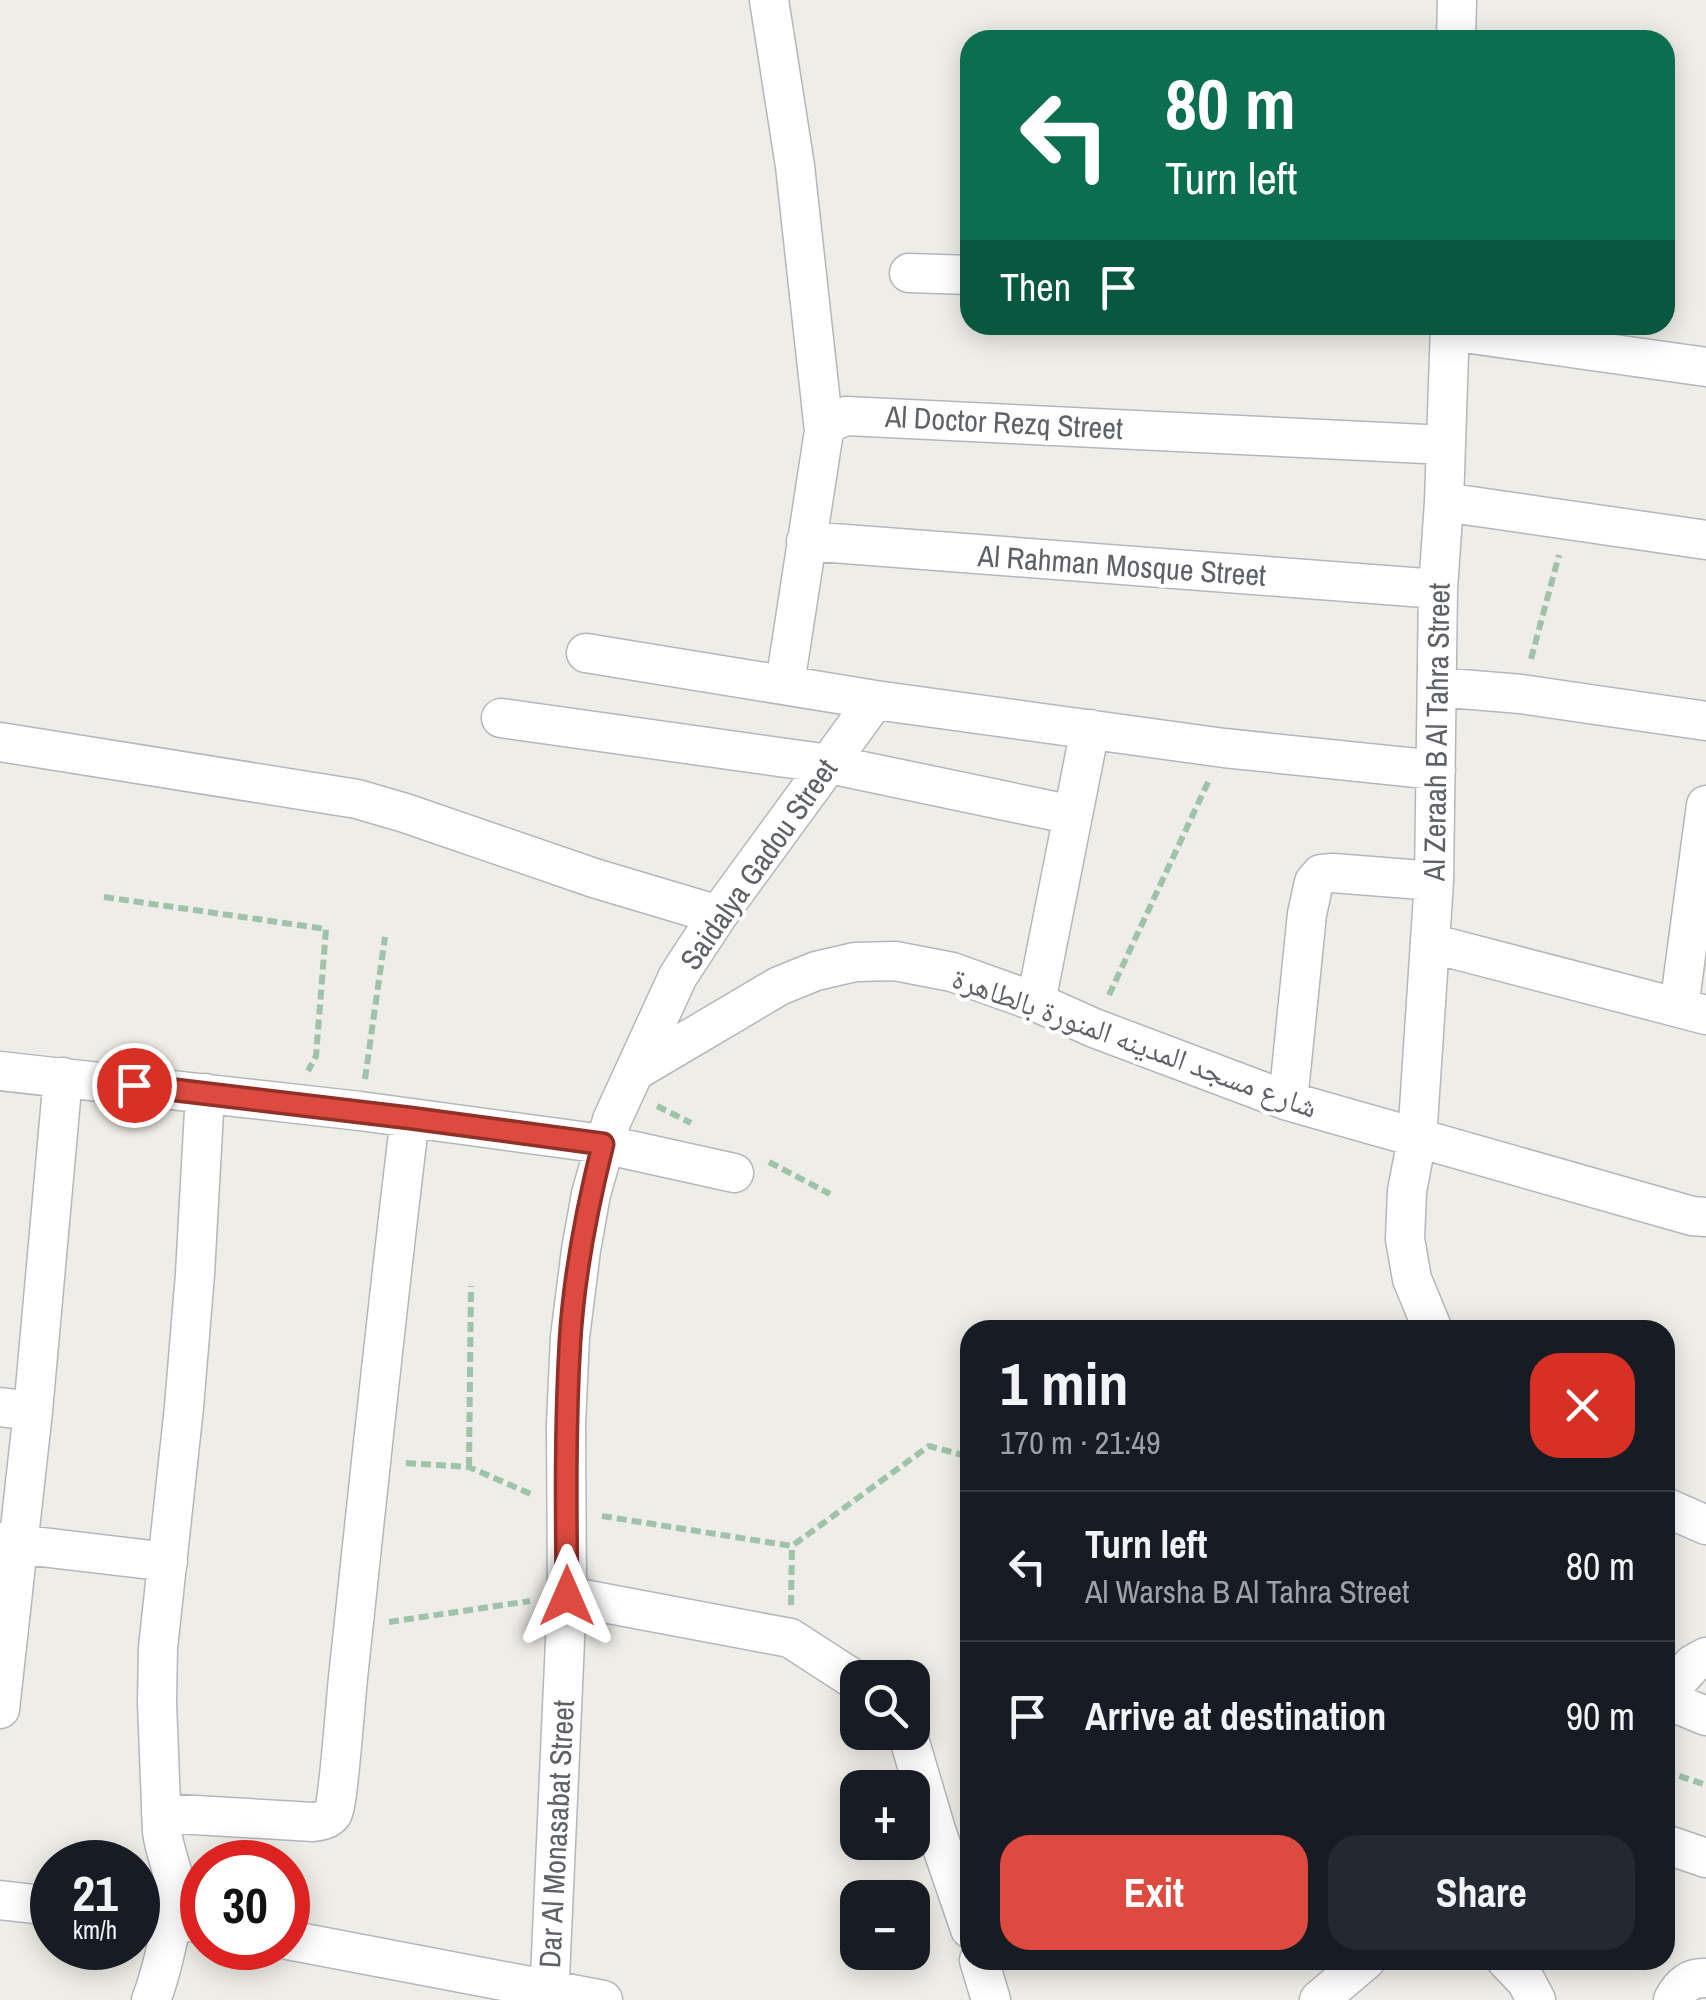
<!DOCTYPE html>
<html lang="en">
<head>
<meta charset="utf-8">
<style>
  :root { --surface:#171b24; --page:#242831; --text:#f1f3f6; --muted:#9ea1a6; --line:#363941; --accent:#dd4a3f }
  body { margin:0; font-family:"Archivo Narrow","Noto Naskh Arabic",sans-serif; background:var(--page); color:var(--text); height:100vh; display:flex; flex-direction:column; font-size:38px; white-space:nowrap }
  * { box-sizing:border-box; margin:0 }
  p { font-size:32px; color:var(--muted) }
  .icon { flex:none; width:55px; height:55px; fill:none; stroke:currentColor; stroke-width:2; stroke-linecap:round; stroke-linejoin:round }
  .map { position:relative; flex:1; overflow:hidden }
  .drawer { position:absolute; left:960px; top:1320px; width:715px; height:650px; display:flex; flex-direction:column; background:var(--surface); border-radius:30px; box-shadow:0 5px 25px #0003 }
  .drawer>* { flex:none }
  .top-card { position:absolute; left:960px; top:30px; width:715px; height:305px; border-radius:30px; box-shadow:0 5px 25px #0003; background:#0b6e4f; color:#fff; overflow:hidden }
  .buttons { position:absolute; left:840px; top:1660px; display:grid; gap:20px }
  .buttons a { display:grid; place-items:center; width:90px; height:90px; border-radius:20px; background:var(--surface); box-shadow:0 5px 25px #0003; font-size:50px }
  .speed { position:absolute; left:30px; top:1840px; display:flex; gap:20px; font-size:50px; font-weight:700; text-align:center }
  .speed>* { display:grid; place-content:center; width:130px; height:130px; border-radius:50%; background:var(--surface); box-shadow:0 5px 25px #0003; line-height:1 }
  .speed small { font-size:25px; font-weight:400 }
  .speed .limit { border:15px solid #d22; background:#fff; color:#111 }
  .pin { position:absolute; display:grid; place-items:center; width:85px; height:85px; color:#fff; margin:-42px; border:5px solid #fff; border-radius:50%; box-shadow:0 2px 10px #0007 }
  .me { position:absolute; width:110px; margin:-55px; rotate:0deg; stroke-linejoin:round; filter:drop-shadow(0 0 8px #0008) }
  .turn { display:flex; align-items:center; gap:35px; height:210px; padding:0 40px; font-size:45px }
  .turn .icon { width:130px; height:130px; stroke-width:2.5 }
  .turn b { display:block; font-size:70px; line-height:85px }
  .then { display:flex; align-items:center; height:95px; padding:0 40px; background:#0003; gap:20px; font-size:38px }
  .round { display:grid; place-items:center; flex:none; width:105px; height:105px; border-radius:30px; background:var(--page) }
  .summary { display:flex; align-items:center; justify-content:space-between; height:170px; padding:0 40px }
  h1 { font-size:60px; font-weight:800; line-height:75px }
  .button { display:flex; gap:20px; margin-top:auto; padding:20px 40px }
  .button a { flex:1; height:115px; border-radius:30px; background:var(--accent); color:#fff; font-size:40px; font-weight:800; line-height:115px; text-align:center }
  .button a+a { background:var(--page); color:var(--text) }
  ul { padding:0; list-style:none }
  li { display:flex; align-items:center; gap:30px; height:150px; padding:0 40px; border-top:2px solid var(--line) }
  li div { flex:1 }
  li b { display:block; font-size:38px }
  li em { font-style:normal }
  .map>svg:first-child { display:block }
</style>
</head>
<body>
<div class="map">
<svg width="1706" height="2000" viewBox="0 0 1706 2000">
  <rect width="100%" height="100%" fill="#efede7"/>
  <g fill="none" stroke-linecap="round" stroke-linejoin="round">
    <defs>
      <path id="minor" d="M769,0L795,166L824,431
        M1456,40L1457,0
        M909,273L970,275
        M1450,331L1706,367
        M1444,502L1706,540
        M806,541L1438,589
        M586,653L875,700L1224,748L1436,770
        M785,684L824,431L831,422L846,416L1446,445
        M1437,687L1521,694L1706,721
        M501,718L829,764L1073,815
        M0,742L357,799L405,813L594,878L718,915
        M1430,943L1706,1015
        M1036,1002L1090,729
        M1679,1008L1706,805
        M637,1070L779,986L816,971L855,962L895,961L952,972L1036,1002L1094,1028L1288,1101L1692,1216L1706,1217
        M0,1071L360,1111L603,1144L734,1173
        M1288,1101L1307,914L1314,882L1321,874L1333,873L1434,881
        M1433,1330L1412,1279L1405,1239L1407,1191L1417,1139L1434,881L1438,589L1444,502L1450,325
        M0,1407L33,1411L0,1709
        M33,1411L63,1077
        M1665,1507L1706,1525
        M0,1542L168,1562
        M567,1596L790,1638L858,1682
        M1665,1695L1693,1664L1706,1657
        M1665,1699L1706,1716
        M907,1732L936,1830L970,1929
        M161,1813L313,1822C321,1821 328,1820 333,1813C338,1806 346,1696 348,1678C368,1491 387,1304 410,1118
        M1665,1844L1706,1858
        M0,1900L52,1906
        M138,1915L202,1924
        M288,1940L603,2000
        M979,1960L991,2000
        M1506,1960L1526,1981L1536,2000
        M151,2000C160,1978 178,1906 175,1885C172,1866 164,1850 162,1831L157,1702L158,1648L184,1407L195,1274L205,1093
        M549,2000L567,1596L566,1424L570,1337L581,1250L591,1194L612,1120L678,976L718,915L875,700
        M1319,2000L1366,1960
        M1673,2000C1680,1986 1690,1977 1706,1978"/>
    </defs>
    <use href="#minor" stroke="#b4b7ba" stroke-width="41"/>
    <path stroke="#9ec3a8" stroke-width="6" stroke-dasharray="10 5" stroke-linecap="butt" d="M1531,659L1559,555
      M104,897L326,929L316,1056L308,1071
      M1109,995L1209,780
      M365,1079L385,937
      M657,1106L691,1123
      M769,1162L830,1194
      M406,1463L469,1467L533,1495
      M469,1467L471,1286
      M602,1516L792,1546L929,1446L970,1457
      M791,1605L792,1546
      M389,1622L530,1601
      M1665,1771L1706,1785"/>
    <use href="#minor" stroke="#fff" stroke-width="38"/>
  </g>
  <g fill="none" stroke-linecap="round" stroke-linejoin="round">
    <defs>
      <path id="route" d="M134,1085L410,1118L603,1144C587,1208 574,1274 570,1341C565,1426 566,1511 567,1596"/>
    </defs>
    <use href="#route" stroke="#903029" stroke-width="25"/>
    <use href="#route" stroke="#dd4a3f" stroke-width="18"/>
  </g>
  <g text-anchor="middle" dominant-baseline="central" stroke-width="8" stroke-linejoin="round" paint-order="stroke">
    <g font-size="30" fill="#5e6266" stroke="#fff">
      <text transform="translate(1004 422) rotate(3)">Al Doctor Rezq Street</text>
      <text transform="translate(1122 565) rotate(4)">Al Rahman Mosque Street</text>
      <text transform="translate(1436 732) rotate(-89)">Al Zeraah B Al Tahra Street</text>
      <text transform="translate(758 864) rotate(-55)">Saidalya Gadou Street</text>
      <text transform="translate(1135 1042) rotate(20)">شارع مسجد المدينه المنورة بالطاهرة</text>
      <text transform="translate(556 1834) rotate(-87)">Dar Al Monasabat Street</text>
    </g>
  </g>
</svg>
<div class="buttons">
<a><svg class="icon" aria-label="search" viewBox="0 0 24 24"><circle cx="10" cy="10" r="6"/><path d="M15 15l6 6"/></svg></a>
<a>+</a>
<a>−</a>
</div>
<div class="speed"><div>21<small>km/h</small></div><div class="limit">30</div></div>
<div class="pin" style="left:134px;top:1085px;background:#d93025"><svg class="icon" aria-label="arrive" viewBox="0 0 24 24"><path d="M6 21V4h12l-3 4 3 4H6"/></svg></div>
<svg class="me" style="left:567px;top:1596px" viewBox="-20 -20 40 40"><path d="M0-17L14 15 0 8-14 15z" fill="#dd4a3f" stroke="#fff" stroke-width="4"/></svg>
<div class="top-card">
<div class="turn"><svg class="icon" aria-label="left" viewBox="0 0 24 24"><path d="M17 20v-9H6M10 6l-5 5 5 5"/></svg><div><b>80 m</b>Turn left</div></div>
<div class="then">Then<svg class="icon" aria-label="arrive" viewBox="0 0 24 24"><path d="M6 21V4h12l-3 4 3 4H6"/></svg></div>
</div>
<section class="drawer">
<div class="summary"><div><h1>1 min</h1><p>170 m · 21:49</p></div><a class="round" style="background:#d93025;color:#fff"><svg class="icon" aria-label="close" viewBox="0 0 24 24"><path d="M6 6l12 12M18 6L6 18"/></svg></a></div>
<ul>
<li><svg class="icon" aria-label="left" viewBox="0 0 24 24"><path d="M17 20v-9H6M10 6l-5 5 5 5"/></svg><div><b>Turn left</b><p>Al Warsha B Al Tahra Street</p></div><em>80 m</em></li>
<li><svg class="icon" aria-label="arrive" viewBox="0 0 24 24"><path d="M6 21V4h12l-3 4 3 4H6"/></svg><div><b>Arrive at destination</b></div><em>90 m</em></li>
</ul>
<div class="button"><a>Exit</a><a>Share</a></div>
</section>
</div>
</body>
</html>
